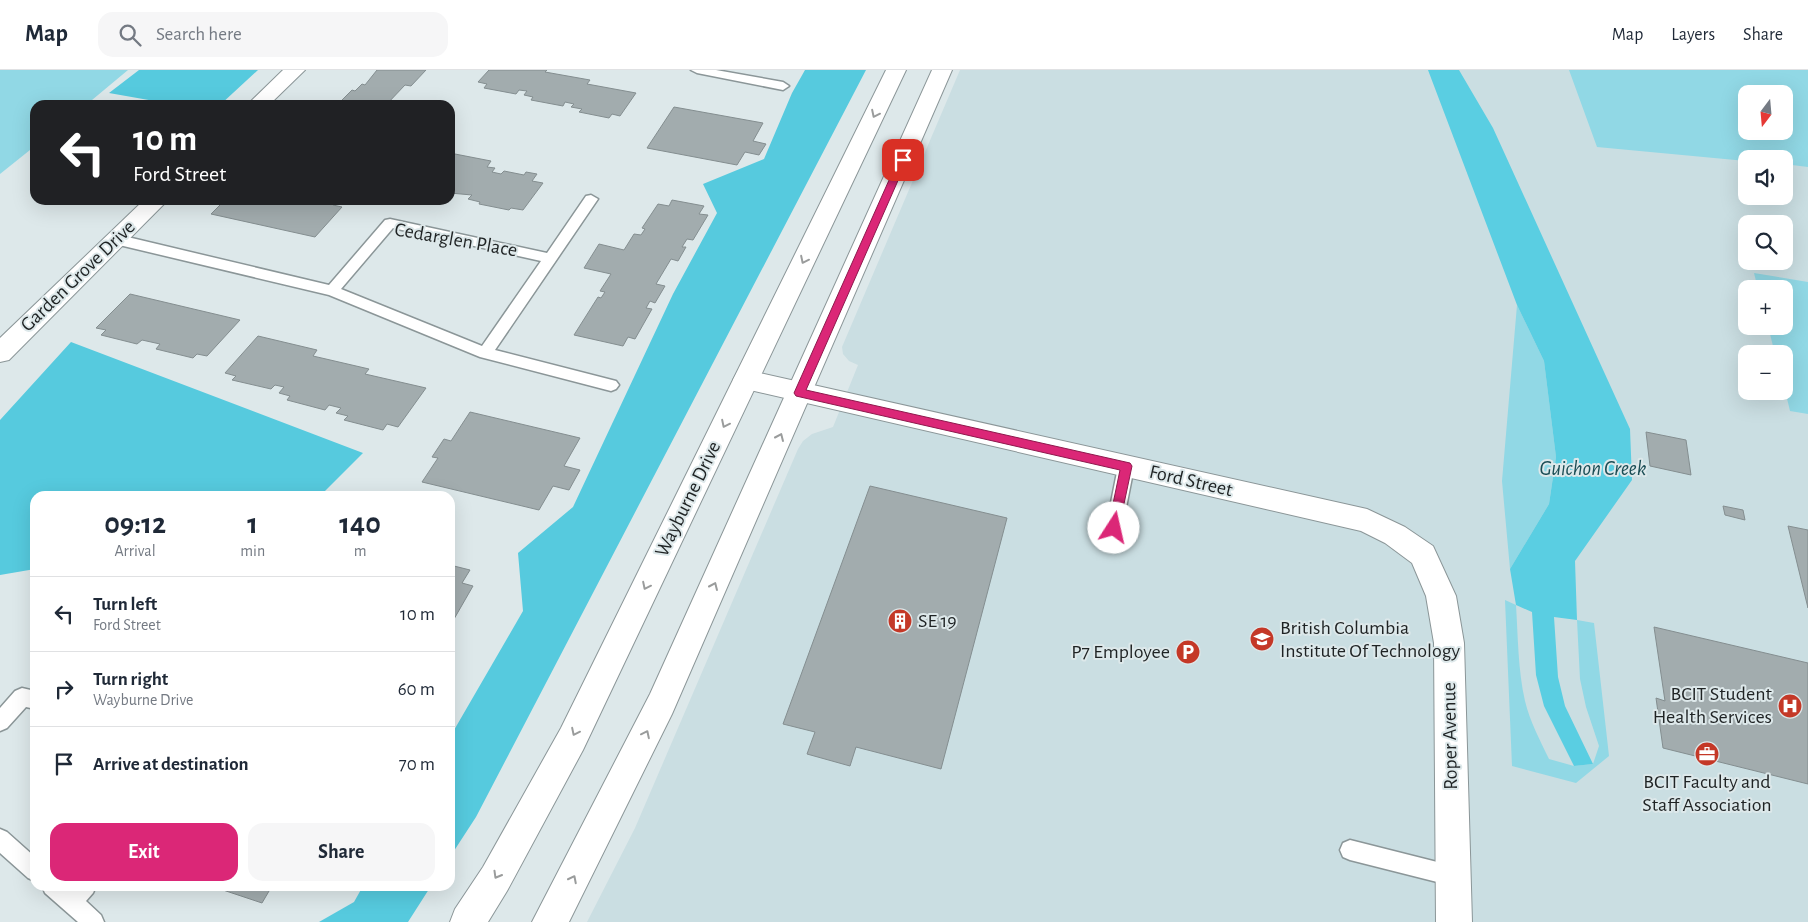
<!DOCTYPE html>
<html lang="en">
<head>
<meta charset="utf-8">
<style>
  :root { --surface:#fff; --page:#f6f6f7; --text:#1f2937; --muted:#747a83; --line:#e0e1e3; --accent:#db2777 }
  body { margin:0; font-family:"Alegreya Sans",sans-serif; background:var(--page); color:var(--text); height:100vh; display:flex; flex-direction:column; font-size:19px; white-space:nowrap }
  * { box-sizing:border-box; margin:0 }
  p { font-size:16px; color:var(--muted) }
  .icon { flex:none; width:28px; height:28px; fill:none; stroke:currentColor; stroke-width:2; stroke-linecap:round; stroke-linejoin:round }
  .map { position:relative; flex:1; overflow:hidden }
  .drawer { position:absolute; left:30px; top:421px; width:425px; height:400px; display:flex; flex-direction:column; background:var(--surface); border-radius:15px; box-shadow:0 5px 20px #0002 }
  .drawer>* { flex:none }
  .hud { position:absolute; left:30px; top:30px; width:425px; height:105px; border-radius:15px; box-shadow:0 5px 20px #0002; background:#202124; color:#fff; overflow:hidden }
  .needle { width:32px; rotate:196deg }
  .controls { position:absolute; left:1738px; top:15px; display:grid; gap:10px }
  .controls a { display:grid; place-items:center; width:55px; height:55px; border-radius:10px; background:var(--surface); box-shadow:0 5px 20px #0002; font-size:25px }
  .pin { position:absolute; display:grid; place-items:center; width:42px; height:42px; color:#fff; margin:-21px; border-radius:10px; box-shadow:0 2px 8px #0006 }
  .me { position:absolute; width:55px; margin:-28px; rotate:10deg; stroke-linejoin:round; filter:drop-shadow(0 0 4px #0008) }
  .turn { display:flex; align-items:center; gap:18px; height:105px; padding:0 20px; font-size:22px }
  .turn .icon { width:65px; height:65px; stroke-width:2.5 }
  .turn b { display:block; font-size:35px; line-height:42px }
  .eta { display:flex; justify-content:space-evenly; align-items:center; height:85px; text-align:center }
  .eta b { font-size:30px; font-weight:700; line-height:35px }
  .action { display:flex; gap:10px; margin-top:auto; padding:10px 20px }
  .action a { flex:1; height:58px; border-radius:15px; background:var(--accent); color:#fff; font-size:20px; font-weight:700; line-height:58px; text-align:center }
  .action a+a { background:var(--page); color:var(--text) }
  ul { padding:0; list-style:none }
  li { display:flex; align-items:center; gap:15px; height:75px; padding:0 20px; border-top:1px solid var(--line) }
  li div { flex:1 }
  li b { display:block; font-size:19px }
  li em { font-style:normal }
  header { display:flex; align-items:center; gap:30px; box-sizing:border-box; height:70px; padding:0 25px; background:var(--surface); border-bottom:1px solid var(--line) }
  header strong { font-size:24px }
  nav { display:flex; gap:28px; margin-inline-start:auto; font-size:18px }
  .search { width:350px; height:45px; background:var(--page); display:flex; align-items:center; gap:12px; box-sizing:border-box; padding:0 18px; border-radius:15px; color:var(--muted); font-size:19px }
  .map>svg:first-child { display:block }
</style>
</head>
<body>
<header>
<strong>Map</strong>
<div class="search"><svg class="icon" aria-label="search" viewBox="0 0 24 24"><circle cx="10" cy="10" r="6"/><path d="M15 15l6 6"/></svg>Search here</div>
<nav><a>Map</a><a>Layers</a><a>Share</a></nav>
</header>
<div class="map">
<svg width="1808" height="852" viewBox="0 0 1808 852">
  <rect width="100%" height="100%" fill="#dde8ea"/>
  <path fill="#cadee2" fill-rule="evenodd" d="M960,0H1808V852H587L635,758L798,379L803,371L812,364L833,357L858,295L849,291L843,284L842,277ZM1746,24H1784V61H1746ZM1746,89H1784V126H1746ZM1746,154H1784V191H1746ZM1746,219H1784V256H1746ZM1746,284H1784V321H1746Z"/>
  <path fill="#91d8e5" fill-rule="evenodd" d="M0,0H128L86,35H35V76L0,104Z
    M1569,0H1808V97L1784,94V89H1746V91L1597,77ZM1746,24H1784V61H1746Z
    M1754,203L1808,212V344L1790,341L1784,316V284H1775L1768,256H1784V219H1758Z
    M1517,235L1544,291L1556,387L1549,434L1510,499L1502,411Z
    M1505,530L1516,535C1518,567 1518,600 1525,631C1530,652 1540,670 1549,689L1574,696L1593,694L1599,676L1586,637L1580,609L1577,550L1594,553L1609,686L1576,713L1512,696Z"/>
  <path fill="#56cade" d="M139,0H258L220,35H177L109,23Z
    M805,0H866L476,747L450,787V667L523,541L518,483L573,437L673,224L717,143L703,114L764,89L792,23Z
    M71,272L363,383L320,426H35V499L0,505V350Z
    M363,816H431L408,852H319L354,832Z"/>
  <path fill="#5acee2" d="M1428,0H1459L1493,58L1630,359L1632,410L1575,491L1577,550L1554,547L1558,607L1565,636L1593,694L1574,696L1544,636L1536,605L1532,542L1516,535L1510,499L1549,434L1556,387L1544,291L1517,235Z"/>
  <path fill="#a2acae" stroke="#848e90" d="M377,0H426L411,16L405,15L386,35H337L352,20L355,21L362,14L365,15Z
    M489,0H547L545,2L590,10L587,14L636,23L620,46L612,44L609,48L579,42L582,39L571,37L574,34L565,32L563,36L531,30L533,27L524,25L527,21L519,20L516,24L484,18L487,14L478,12Z
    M674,37L763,53L753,71L766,74L759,85L745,82L737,95L647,78Z
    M455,84L491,91L487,97L495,98L492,102L501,104L504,101L524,105L526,102L537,104L532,111L543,113L523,140L511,138L509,140L479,134L480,132L468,129L472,125L450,123V88H452Z
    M225,130H329L336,131L333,135L342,137L315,167L211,144Z
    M672,130L704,136L699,144L708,145L693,170L687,169L682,177H686L678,191L671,189L656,214L665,216L655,233L650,231L646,238L652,239L635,269L628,267L623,276L574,265L598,227L601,228L605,222L600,221L611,204L584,198L599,174L624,180L634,164L641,165L645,159L642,158L658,134L669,136Z
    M130,224L240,250L207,286L197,284L193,288L156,279L160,274L142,270L137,274L101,265L106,260L96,258Z
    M258,266L317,280L313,286L369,299L365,304L426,318L398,357L387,354L383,360L344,350L348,346L336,343L341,338L329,335L325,340L287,330L290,326L279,323L284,317L275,315L271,319L232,310L236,306L225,303Z
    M470,342L580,368L564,396L580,400L569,420L553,416L539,440L422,412L438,388L432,387L444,369L451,371Z
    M1646,362L1686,370L1691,405L1650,396Z
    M870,416L1007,448L941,699L856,677L850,696L807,684L815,662L783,654Z
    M1723,436L1743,440L1745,450L1725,445Z
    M1788,456L1808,460V538Z
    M450,495L470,500L462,513L473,516L450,556Z
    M1654,557L1808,593V714L1663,678L1656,628L1665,631Z
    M211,816H272L262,833Z"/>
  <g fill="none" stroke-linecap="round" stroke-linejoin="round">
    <defs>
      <path id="lane" d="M691,0H716L783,12L789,16L783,20L697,3Z
        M591,125L598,129L495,280L616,311L619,315L616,319L611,321L480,287L329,225L115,174L110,172L108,169L110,166L115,164L329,215L385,150L390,149L547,183L586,126ZM393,158L541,191L482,276L341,219Z
        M1126,391L1132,392L1134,397L1122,458L1120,463L1114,465L1108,463L1106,458L1118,397L1120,392Z
        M22,618L35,621V639L26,637L7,658L0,661V638L15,621Z
        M0,759L7,762L35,787V811L28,808L0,783Z
        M1350,770L1453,796L1460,799L1463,806L1460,813L1453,816L1350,790L1343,787L1340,780L1343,773Z
        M42,816H68L70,818L72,816H96L93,823L86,831L101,845L104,852H78L45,823Z"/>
      <path id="street" d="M746,300L1367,439L1405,457L1433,476L1456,526L1464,573L1472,852H1436L1434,573L1426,526L1412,493L1385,473L1361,461L737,317L733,310L737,303Z"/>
      <path id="secondary" d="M283,0H305L269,35H247Z
        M886,0H906L583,680L507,821L488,852H450L455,839L483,797L561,658Z
        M932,0H952L672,644L569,852H532L650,624Z
        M144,130H168L9,290L0,292V268Z"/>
    </defs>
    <use href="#lane" stroke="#8b9698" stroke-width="3"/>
    <use href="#street" stroke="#8b9698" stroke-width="2"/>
    <use href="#secondary" stroke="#8b9698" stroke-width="2"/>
    <use href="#lane" fill="#fff" fill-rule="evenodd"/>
    <use href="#street" fill="#fff" fill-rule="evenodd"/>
    <use href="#secondary" fill="#fff" fill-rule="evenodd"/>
  </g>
  <defs><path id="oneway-chevron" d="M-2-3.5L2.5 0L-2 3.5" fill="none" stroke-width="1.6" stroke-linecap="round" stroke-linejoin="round" transform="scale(1.25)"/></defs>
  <g stroke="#9a9c9c">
    <use href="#oneway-chevron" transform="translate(875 44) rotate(116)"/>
    <use href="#oneway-chevron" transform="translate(804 190) rotate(116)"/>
    <use href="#oneway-chevron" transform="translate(725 354) rotate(116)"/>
    <use href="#oneway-chevron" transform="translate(780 367) rotate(-66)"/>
    <use href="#oneway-chevron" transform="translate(646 516) rotate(116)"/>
    <use href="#oneway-chevron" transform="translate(714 516) rotate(-66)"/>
    <use href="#oneway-chevron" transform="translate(575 662) rotate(116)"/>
    <use href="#oneway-chevron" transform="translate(646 664) rotate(-64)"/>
    <use href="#oneway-chevron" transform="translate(497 805) rotate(120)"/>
    <use href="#oneway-chevron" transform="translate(573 809) rotate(-63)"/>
  </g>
  <path fill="#db2777" stroke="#8e194d" d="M903,87L907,90L806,320L1130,393L1132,396L1118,462H1110L1108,458L1120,400L796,326L794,323L898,90Z"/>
  <defs>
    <symbol id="building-disc" viewBox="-11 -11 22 22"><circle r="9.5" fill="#c43827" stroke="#dde8ea"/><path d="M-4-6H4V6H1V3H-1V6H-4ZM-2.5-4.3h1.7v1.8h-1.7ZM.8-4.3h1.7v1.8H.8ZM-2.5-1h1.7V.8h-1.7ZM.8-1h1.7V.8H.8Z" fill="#fff"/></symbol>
    <symbol id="university-disc" viewBox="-11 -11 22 22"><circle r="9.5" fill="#c43827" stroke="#dde8ea"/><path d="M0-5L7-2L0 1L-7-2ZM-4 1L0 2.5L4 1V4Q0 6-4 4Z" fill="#fff"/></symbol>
    <symbol id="parking-disc" viewBox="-11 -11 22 22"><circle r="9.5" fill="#c43827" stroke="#dde8ea"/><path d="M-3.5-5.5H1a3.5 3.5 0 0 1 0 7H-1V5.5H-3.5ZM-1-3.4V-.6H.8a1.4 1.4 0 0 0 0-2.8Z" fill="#fff"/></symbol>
    <symbol id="hospital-disc" viewBox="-11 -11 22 22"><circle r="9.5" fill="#c43827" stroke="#dde8ea"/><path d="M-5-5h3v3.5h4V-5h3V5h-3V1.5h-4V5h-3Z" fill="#fff"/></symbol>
    <symbol id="office-disc" viewBox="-11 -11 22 22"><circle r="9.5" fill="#c43827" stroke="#dde8ea"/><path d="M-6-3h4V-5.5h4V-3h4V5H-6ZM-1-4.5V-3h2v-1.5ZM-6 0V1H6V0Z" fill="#fff"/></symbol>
  </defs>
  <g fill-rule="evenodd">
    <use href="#building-disc" x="886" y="537" width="28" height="28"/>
    <use href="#university-disc" x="1248" y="555" width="28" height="28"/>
    <use href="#parking-disc" x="1174" y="568" width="28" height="28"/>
    <use href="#hospital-disc" x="1776" y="622" width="28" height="28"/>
    <use href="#office-disc" x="1693" y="670" width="28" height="28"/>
  </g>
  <g text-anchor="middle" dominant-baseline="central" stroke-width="4" stroke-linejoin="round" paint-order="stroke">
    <g font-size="20" fill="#1f2324" stroke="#dde8ea">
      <text transform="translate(456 170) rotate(10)">Cedarglen Place</text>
      <text transform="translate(78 206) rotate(-44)">Garden Grove Drive</text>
      <text transform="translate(1191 411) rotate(13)">Ford Street</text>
      <text transform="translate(688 429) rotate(-64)">Wayburne Drive</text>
      <text transform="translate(1450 666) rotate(-91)">Roper Avenue</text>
    </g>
    <g font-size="20" fill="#1f2324" stroke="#dde8ea" text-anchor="start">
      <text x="918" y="551">SE 19</text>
      <text x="1280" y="558">British Columbia<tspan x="1280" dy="23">Institute Of Technology</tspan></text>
      <text x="1170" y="582" text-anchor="end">P7 Employee</text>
      <text x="1772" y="624" text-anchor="end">BCIT Student<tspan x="1772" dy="23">Health Services</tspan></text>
      <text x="1707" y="712" text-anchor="middle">BCIT Faculty and<tspan x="1707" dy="23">Staff Association</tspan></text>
    </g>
    <g font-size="21" font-style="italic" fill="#1a4d55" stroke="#dde8ea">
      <text x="1593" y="398">Guichon Creek</text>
    </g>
  </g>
</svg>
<div class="controls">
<a><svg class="needle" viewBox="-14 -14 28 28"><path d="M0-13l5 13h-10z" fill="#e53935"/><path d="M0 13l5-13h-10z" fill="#747a83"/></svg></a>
<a><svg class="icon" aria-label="sound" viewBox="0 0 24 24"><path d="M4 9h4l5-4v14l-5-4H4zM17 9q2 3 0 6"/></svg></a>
<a><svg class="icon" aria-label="search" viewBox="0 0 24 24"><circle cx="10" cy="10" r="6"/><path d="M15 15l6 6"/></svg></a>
<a>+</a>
<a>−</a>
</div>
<div class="pin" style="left:903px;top:90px;background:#d93025"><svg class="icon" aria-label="arrive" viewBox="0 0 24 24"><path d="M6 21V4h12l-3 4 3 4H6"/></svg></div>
<svg class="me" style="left:1114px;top:458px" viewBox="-20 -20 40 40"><circle r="19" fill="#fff"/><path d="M0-13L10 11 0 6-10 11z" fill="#db2777"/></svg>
<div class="hud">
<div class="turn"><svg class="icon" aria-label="left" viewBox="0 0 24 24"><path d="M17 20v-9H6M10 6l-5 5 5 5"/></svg><div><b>10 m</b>Ford Street</div></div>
</div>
<section class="drawer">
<div class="eta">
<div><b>09:12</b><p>Arrival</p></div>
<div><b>1</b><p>min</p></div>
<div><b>140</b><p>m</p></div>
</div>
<ul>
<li><svg class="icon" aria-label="left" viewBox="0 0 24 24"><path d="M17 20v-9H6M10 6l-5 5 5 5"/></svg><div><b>Turn left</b><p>Ford Street</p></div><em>10 m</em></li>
<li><svg class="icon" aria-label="right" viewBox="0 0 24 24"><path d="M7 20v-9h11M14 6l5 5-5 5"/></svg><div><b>Turn right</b><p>Wayburne Drive</p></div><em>60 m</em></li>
<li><svg class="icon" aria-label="arrive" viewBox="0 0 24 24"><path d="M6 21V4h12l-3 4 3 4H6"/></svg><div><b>Arrive at destination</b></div><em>70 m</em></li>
</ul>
<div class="action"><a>Exit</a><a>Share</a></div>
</section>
</div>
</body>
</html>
